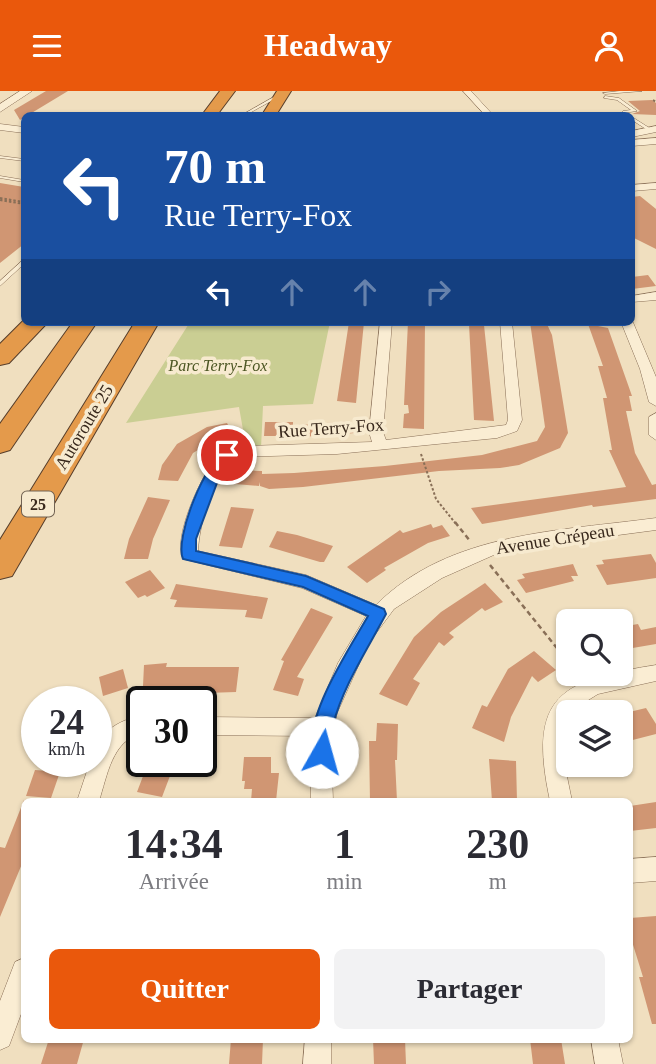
<!DOCTYPE html>
<html lang="fr">
<head>
<meta charset="utf-8">
<style>
  :root { --surface:#fff; --page:#f2f2f3; --text:#2b2b33; --muted:#7c7c81; --accent:#ea580c }
  body { margin:0; font-family:Georgia,serif; background:var(--page); color:var(--text); height:100vh; display:flex; flex-direction:column; font-size:26px; white-space:nowrap }
  * { box-sizing:border-box; margin:0 }
  p { font-size:23px; color:var(--muted) }
  .icon { flex:none; width:38px; height:38px; fill:none; stroke:currentColor; stroke-width:2; stroke-linecap:round; stroke-linejoin:round }
  .map { position:relative; flex:1; overflow:hidden }
  .side { position:absolute; left:21px; top:707px; width:612px; height:245px; display:flex; flex-direction:column; background:var(--surface); border-radius:10px; box-shadow:0 2px 5px #0004 }
  .side>* { flex:none }
  .banner { position:absolute; left:21px; top:21px; width:614px; height:214px; border-radius:10px; box-shadow:0 2px 5px #0004; background:#1a4fa0; color:#fff; overflow:hidden }
  .buttons { position:absolute; left:556px; top:518px; display:grid; gap:14px }
  .buttons a { display:grid; place-items:center; width:77px; height:77px; border-radius:10px; background:var(--surface); box-shadow:0 2px 5px #0004; font-size:35px }
  .speed { position:absolute; left:21px; top:595px; display:flex; gap:14px; font-size:35px; font-weight:700; text-align:center }
  .speed>* { display:grid; place-content:center; width:91px; height:91px; border-radius:50%; background:var(--surface); box-shadow:0 2px 5px #0004; line-height:1 }
  .speed small { font-size:18px; font-weight:400 }
  .speed .limit { border:4px solid #111; border-radius:10px; background:#fff; color:#111 }
  .pin { position:absolute; display:grid; place-items:center; width:60px; height:60px; color:#fff; margin:-30px; border:4px solid #fff; border-radius:50%; box-shadow:0 2px 7px #0007 }
  .me { position:absolute; width:77px; margin:-38px; rotate:7deg; stroke-linejoin:round; filter:drop-shadow(0 0 5px #0008) }
  .turn { display:flex; align-items:center; gap:24px; height:147px; padding:0 28px; font-size:32px }
  .turn .icon { width:91px; height:91px; stroke-width:2.5 }
  .turn b { display:block; font-size:49px; line-height:60px }
  .lanes { display:flex; align-items:center; height:66px; padding:0 28px; background:#0003; justify-content:center; gap:35px; direction:ltr }
  .lanes .off { opacity:.35 }
  .eta { display:flex; justify-content:space-evenly; align-items:center; height:119px; text-align:center }
  .eta b { font-size:42px; font-weight:700; line-height:49px }
  .action { display:flex; gap:14px; margin-top:auto; padding:14px 28px }
  .action a { flex:1; height:80px; border-radius:10px; background:var(--accent); color:#fff; font-size:28px; font-weight:700; line-height:80px; text-align:center }
  .action a+a { background:var(--page); color:var(--text) }
  header { display:flex; justify-content:space-between; align-items:center; height:91px; padding:0 28px; background:var(--accent); color:#fff; font-size:32px; font-weight:700 }
  .map>svg:first-child { display:block }
</style>
</head>
<body>
<header><svg class="icon" aria-label="menu" viewBox="0 0 24 24"><path d="M4 6h16M4 12h16M4 18h16"/></svg>Headway<svg class="icon" aria-label="person" viewBox="0 0 24 24"><circle cx="12" cy="8" r="4"/><path d="M4 21q1-7 8-7t8 7"/></svg></header>
<div class="map">
<svg width="656" height="973" viewBox="0 0 656 973">
  <rect width="100%" height="100%" fill="#f0dfbf"/>
  <path fill="#cace93" d="M190,231H330L313,313L263,315L261,357L246,356L239,316L126,332Z"/>
  <path fill="#d09673" d="M46,0H68L20,29L14,19Z
    M652,9L656,12V24L632,23L640,20L628,10Z
    M0,92L24,96V153L0,172Z
    M640,105L656,118V158L632,146V106Z
    M648,184L656,195L632,198V186Z
    M349,231H364L356,312L337,310Z
    M408,231H425L424,338L403,337L404,323L409,322L408,314H404Z
    M530,231H546L552,244L568,342L560,357L519,374L500,377L439,380L303,396L269,398L260,395V391L259,395L235,393L239,379L262,380V383L294,382L385,375L482,364L537,350L545,336Z
    M469,233L484,234L494,330L474,329Z
    M588,233L608,237L632,305H629L632,320H626L635,362L652,394L656,393V408L593,416L592,414L482,433L471,417L626,396L609,359H612L603,307H607L598,275H603Z
    M351,330L355,342L302,346L301,334Z
    M265,331H293V345H264Z
    M227,332L233,344L216,348L193,362L178,390L158,389L162,374L177,353L207,336Z
    M148,406L170,409L153,448L148,468H124L129,448Z
    M231,416L254,418L242,457L219,455Z
    M431,433L433,437L442,434L450,445L428,452L384,477L386,479L367,492L347,476L400,439L403,442Z
    M277,440L297,444L333,455L324,471H320L269,456Z
    M651,463L656,472V487L607,494L596,474L604,473L602,469Z
    M573,473L578,485H571L574,490L526,502L517,489L525,487L522,483Z
    M150,479L165,497L147,506L145,504L138,507L125,491Z
    M485,492L503,511L485,520L482,517L449,542L454,546L444,555L439,551L413,588L420,592L407,615L379,603L414,546L441,521Z
    M176,493L268,507L262,528L245,526L247,519L174,516L177,509L170,508Z
    M311,517L333,526L297,586L304,588L298,605L273,599L284,570L281,569Z
    M638,533L641,539L656,536V553L621,559V536Z
    M534,560L556,579L538,591L532,585L511,626L504,651L472,637L482,614L487,616L508,578Z
    M167,572L166,576H239L236,601L176,603L177,597L152,599V595H143L144,574Z
    M123,578L128,597L103,605L99,586Z
    M646,617L656,633V643L621,652V623Z
    M377,632L398,633L397,669H395L397,710H370L369,650H376Z
    M244,666H271V682H279L276,710H251L252,698H244L245,690H242Z
    M489,668L516,670L517,710H492Z
    M148,672L173,677L162,706L137,701Z
    M35,679L60,681L51,707L26,705Z
    M24,709V768L0,826V756L5,757Z
    M656,711V737L630,740V715Z
    M656,825V933H652L639,886H643L630,844V827Z
    M49,948H84L77,973H41Z
    M231,948H263L262,973H229Z
    M373,948H405L406,973H374Z
    M530,948H561L565,973H533Z"/>
  <g fill="none" stroke-linecap="round" stroke-linejoin="round">
    <defs>
      <path id="service" d="M620,0H642L605,3L603,2Z
        M279,3L282,4L246,24H242Z
        M605,5L619,7L637,20L623,22V20L631,19L617,9L604,7Z
        M632,26L651,38V40H649L632,29Z
        M0,65L24,68V70L0,67Z
        M0,85L24,89V91L0,87Z
        M24,168V173L0,195V190Z"/>
      <path id="minor" d="M463,0H471L493,24H485Z
        M656,47V53L632,55V49Z
        M656,92V98L632,100V94Z
        M656,201V209L632,211V205Z
        M632,229L656,286V315L649,311L640,278L621,231Z
        M380,231H392L383,341L386,349L506,334L508,329L500,231H512L522,329L517,340L497,347L337,363L237,366C213,378 199,435 198,460L306,484L376,514C449,441 560,440 656,427V439L505,459L442,487L394,518L368,553L337,622L331,653L333,710H311V645L201,644V626L315,627L338,572L366,525L302,497L183,468C172,447 203,379 220,363L246,355L372,351L369,341Z
        M656,322V349L649,344V326Z
        M656,574V590L598,603L569,621L562,645V661L572,710H550C527,604 561,589 656,574Z
        M142,625V643C112,648 107,686 99,710H77L89,674L91,670H96C96,643 116,629 142,625Z
        M656,766V790L630,792V768Z
        M24,867V915L9,955L0,959V910L15,871Z
        M305,948H331V973H303Z
        M591,948H618L623,973H595Z"/>
      <path id="tertiary" d="M20,0H32L0,21V13Z
        M0,33L24,36V42L0,39Z
        M656,35V41L632,46V40Z"/>
      <path id="motorway" d="M220,0H235L217,24H202Z
        M277,0H291L276,24H262Z
        M24,229L48,231L9,272L0,274V253Z
        M73,231H97L10,359L0,362V333Z
        M135,231H159L12,485L0,488V449Z"/>
    </defs>
    <use href="#service" stroke="#896f57" stroke-width="1"/>
    <use href="#minor" stroke="#896f57" stroke-width="1"/>
    <use href="#tertiary" stroke="#896f57" stroke-width="1"/>
    <use href="#motorway" stroke="#573e2b" stroke-width="2"/>
    <path stroke="#896f57" stroke-width="2" stroke-dasharray="2.5 2" stroke-linecap="butt" d="M653,9L656,11
      M0,107L24,111
      M0,109L24,113
      M421,363L436,408L456,433"/>
    <path stroke="#896f57" stroke-width="2.5" stroke-dasharray="5 3.5" stroke-linecap="butt" d="M455,431L470,450
      M490,474L569,572"/>
    <use href="#service" fill="#faedd3" fill-rule="evenodd"/>
    <use href="#minor" fill="#faedd3" fill-rule="evenodd"/>
    <use href="#tertiary" fill="#faedd3" fill-rule="evenodd"/>
    <use href="#motorway" fill="#e49a4b" fill-rule="evenodd"/>
  </g>
  <path fill="#1a73e8" stroke="#114b97" stroke-width="2" d="M227,360L234,364L223,376L196,448V460L306,485L384,518L386,523C367,559 343,595 333,634C330,645 334,656 329,667L322,669L315,667C299,632 350,557 368,525L303,496L183,468C174,448 206,367 227,360Z"/>
  <g text-anchor="middle" dominant-baseline="central" stroke-width="7" stroke-linejoin="round" paint-order="stroke">
    <g font-size="16" font-style="italic" fill="#4b5522" stroke="#f7eacf">
      <text x="218" y="274">Parc Terry-Fox</text>
    </g>
    <rect fill="#f7eacf" stroke="#716252" stroke-width="2" x="22" y="400.5" width="32" height="25" rx="5"/>
    <g font-size="16" font-weight="bold" fill="#38281c">
      <text x="38" y="413">25</text>
    </g>
    <g font-size="18" fill="#38281c" stroke="#f7eacf">
      <text transform="translate(84 336) rotate(-59)">Autoroute 25</text>
      <text transform="translate(331 337) rotate(-4)">Rue Terry-Fox</text>
      <text transform="translate(555 448) rotate(-9)">Avenue Crépeau</text>
    </g>
  </g>
</svg>
<div class="buttons">
<a><svg class="icon" aria-label="search" viewBox="0 0 24 24"><circle cx="10" cy="10" r="6"/><path d="M15 15l6 6"/></svg></a>
<a><svg class="icon" aria-label="layers" viewBox="0 0 24 24"><path d="M12 4l9 5-9 5-9-5zM3 14l9 5 9-5"/></svg></a>
</div>
<div class="speed"><div>24<small>km/h</small></div><div class="limit">30</div></div>
<div class="pin" style="left:227px;top:364px;background:#d93025"><svg class="icon" aria-label="arrive" viewBox="0 0 24 24"><path d="M6 21V4h12l-3 4 3 4H6"/></svg></div>
<svg class="me" style="left:322px;top:661px" viewBox="-20 -20 40 40"><circle r="19" fill="#fff"/><path d="M0-13L10 11 0 6-10 11z" fill="#1a73e8"/></svg>
<div class="banner">
<div class="turn"><svg class="icon" aria-label="left" viewBox="0 0 24 24"><path d="M17 20v-9H6M10 6l-5 5 5 5"/></svg><div><b>70 m</b>Rue Terry-Fox</div></div>
<div class="lanes"><svg class="icon" aria-label="left" viewBox="0 0 24 24"><path d="M17 20v-9H6M10 6l-5 5 5 5"/></svg><svg class="icon off" aria-label="ahead" viewBox="0 0 24 24"><path d="M12 20V5M6 11l6-6 6 6"/></svg><svg class="icon off" aria-label="ahead" viewBox="0 0 24 24"><path d="M12 20V5M6 11l6-6 6 6"/></svg><svg class="icon off" aria-label="right" viewBox="0 0 24 24"><path d="M7 20v-9h11M14 6l5 5-5 5"/></svg></div>
</div>
<section class="side">
<div class="eta">
<div><b>14:34</b><p>Arrivée</p></div>
<div><b>1</b><p>min</p></div>
<div><b>230</b><p>m</p></div>
</div>
<div class="action"><a>Quitter</a><a>Partager</a></div>
</section>
</div>
</body>
</html>
